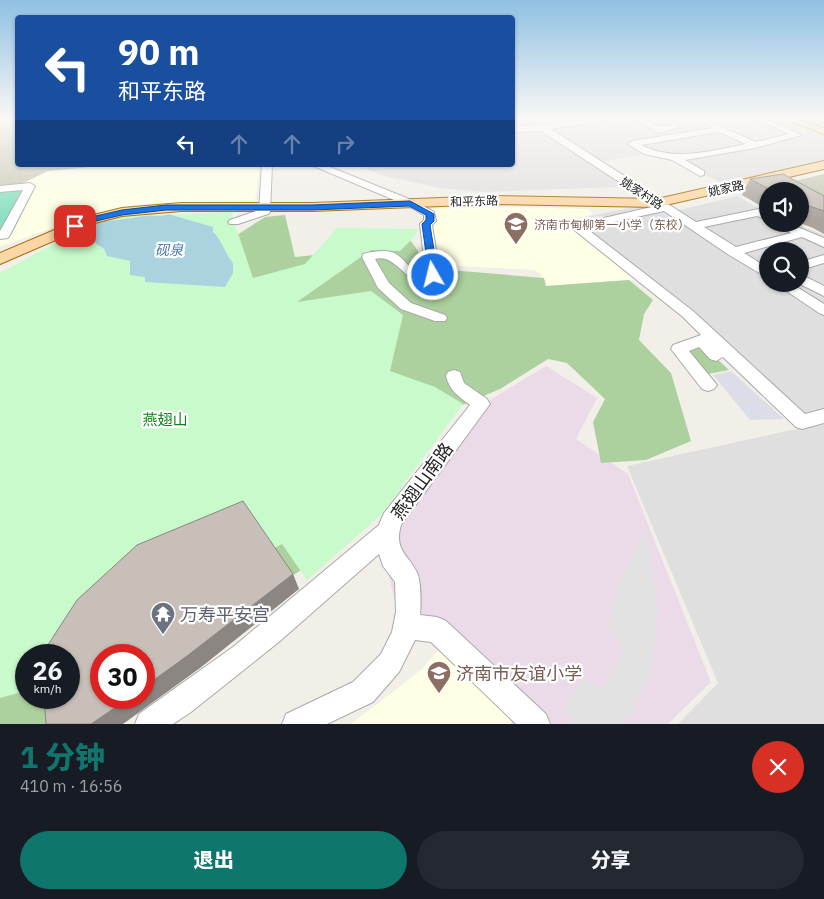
<!DOCTYPE html>
<html lang="zh">
<head>
<meta charset="utf-8">
<style>
  :root { --surface:#171b24; --page:#242831; --text:#f1f3f6; --muted:#9ea1a6; --accent:#0f766e }
  body { margin:0; font-family:"IBM Plex Sans","Noto Sans SC",sans-serif; background:var(--page); color:var(--text); height:100vh; display:flex; flex-direction:column; font-size:19px; white-space:nowrap }
  * { box-sizing:border-box; margin:0 }
  p { font-size:16px; color:var(--muted) }
  .icon { flex:none; width:28px; height:28px; fill:none; stroke:currentColor; stroke-width:2; stroke-linecap:round; stroke-linejoin:round }
  .map { position:relative; height:724px; overflow:hidden }
  .side { display:flex; flex-direction:column; background:var(--surface); flex:1 }
  .side>* { flex:none }
  .guide { position:absolute; left:15px; top:15px; width:500px; height:152px; border-radius:5px; box-shadow:0 1px 4px #0004; background:#1a4fa0; color:#fff; overflow:hidden }
  .controls { position:absolute; left:759px; top:182px; display:grid; gap:10px }
  .controls a { display:grid; place-items:center; width:50px; height:50px; border-radius:50%; background:var(--surface); box-shadow:0 1px 4px #0004; font-size:25px }
  .speed { position:absolute; left:15px; top:644px; display:flex; gap:10px; font-size:25px; font-weight:700; text-align:center }
  .speed>* { display:grid; place-content:center; width:65px; height:65px; border-radius:50%; background:var(--surface); box-shadow:0 1px 4px #0004; line-height:1 }
  .speed small { font-size:12px; font-weight:400 }
  .speed .limit { border:8px solid #d22; background:#fff; color:#111 }
  .pin { position:absolute; display:grid; place-items:center; width:42px; height:42px; color:#fff; margin:-21px; border-radius:10px; box-shadow:0 2px 8px #0006 }
  .me { position:absolute; width:55px; margin:-28px; rotate:352deg; stroke-linejoin:round; filter:drop-shadow(0 0 4px #0008) }
  .turn { display:flex; align-items:center; gap:18px; height:105px; padding:0 20px; font-size:22px }
  .turn .icon { width:65px; height:65px; stroke-width:2.5 }
  .turn b { display:block; font-size:35px; line-height:42px }
  .lanes { display:flex; align-items:center; height:48px; padding:0 20px; background:#0003; justify-content:center; gap:25px; direction:ltr }
  .lanes .off { opacity:.35 }
  .round { display:grid; place-items:center; flex:none; width:52px; height:52px; border-radius:26px; background:var(--page) }
  .summary { display:flex; align-items:center; justify-content:space-between; height:85px; padding:0 20px }
  h1 { font-size:30px; font-weight:800; line-height:38px; color:var(--accent) }
  .button { display:flex; gap:10px; margin-top:auto; padding:10px 20px }
  .button a { flex:1; height:58px; border-radius:30px; background:var(--accent); color:#fff; font-size:20px; font-weight:800; line-height:58px; text-align:center }
  .button a+a { background:var(--page); color:var(--text) }
  .map>svg:first-child { display:block }
</style>
</head>
<body>
<div class="map">
<svg width="824" height="724" viewBox="0 0 824 724">
  <rect width="100%" height="100%" fill="#f2efe9"/>
  <path fill="#e0dfdf" fill-rule="evenodd" d="M513,119H531L549,130L622,119H781L824,135V160L723,184L673,158L646,154L603,161L645,186L484,192L440,188L384,176L357,165H512Z
    M737,196L767,213L768,224H796L824,235V408L787,419L689,319L565,221L645,205L653,206L667,213ZM768,251H800V284H768Z
    M824,423V724H678L718,683L627,466Z"/>
  <path fill="#ebdbe8" d="M546,366L597,398L576,439L628,474L711,682L668,724H503L423,614L395,602L378,527L460,418Z"/>
  <path fill="#ffffe5" d="M110,165H260L255,201L157,203L121,207L49,229L0,247V185H19L48,171Z
    M507,207L588,209L593,214L565,221L638,279L545,286L541,274L534,270L441,265L432,226L438,216L429,209Z
    M440,648L513,719L511,724H351L421,670Z"/>
  <path fill="#c7c7b4" d="M17,123L18,165H110L48,171L19,185H0V125Z
    M824,174V212L800,191L778,185Z"/>
  <path fill="#add19e" fill-rule="evenodd" d="M285,215L295,257L324,254L405,233L421,255L426,268L544,278L546,286L629,280L653,300L644,314L639,340L671,373L691,441L646,460L601,463L593,422L605,399L567,363L548,359L500,389L448,411L313,562L144,676V655H101V698L65,724H0V311L237,235L265,217ZM26,655H69V698H26Z
    M702,345L729,370L708,374L686,351Z"/>
  <path fill="#c8facc" d="M231,212L253,278L305,264L337,228L418,229L414,237L400,251L371,250L297,302L371,291L403,315L390,371L435,387L463,404L381,515L307,580L282,544L160,612L101,655H26V691L0,698V273L76,232L121,217Z"/>
  <path fill="#88e0be" d="M33,185L0,232V188Z"/>
  <path fill="#e2e2e2" d="M646,529L658,610L652,668L631,717L620,724H575L564,710L583,678L602,689L625,650L608,626L622,577Z"/>
  <path fill="#dddde8" d="M731,371L784,419L750,420L713,375Z"/>
  <path fill="#aad3df" d="M168,214L213,227V232C222,240 225,254 233,263V273L225,287L145,282V277L130,275V261L107,256L104,249L85,236L100,221C116,221 130,218 145,216C153,214 160,218 168,214Z"/>
  <g fill="none" stroke-linecap="round" stroke-linejoin="round">
    <defs>
      <path id="minor" d="M589,119H608L604,121L551,129L696,222L759,209L768,212V220L757,216L704,227L736,247L791,233L777,226L775,224H790L824,238V247L802,237L744,253L768,268V278L729,255L664,211L586,228L693,311L805,414L824,409V423L802,429L796,427L723,357L716,361L710,359L699,347L689,351L717,385L714,389L708,391L702,389L671,349L673,345L701,335L683,317L573,229L571,227L573,225L656,206L541,131L512,132V126L543,125Z
        M633,119H643L660,127L676,124L680,127L659,133Z
        M757,119H767L802,135L755,148L685,160L704,171V175L700,176L672,160L644,154L628,144L632,141L712,128L706,124L710,122L756,142L789,134ZM719,132L746,144C711,151 674,162 641,145Z
        M262,165H272L270,212L268,214L238,224H230L228,222L230,220L259,210Z
        M311,165H325L414,201L434,212L436,221L432,225L440,275L436,283C407,290 398,253 375,259L389,283L411,303L445,315L447,318L445,321H435L401,309L378,288L362,257L363,254C408,243 396,266 426,275L420,224L424,220V215L406,205Z
        M30,183L35,186L10,235L8,238L0,239V231L23,190L0,192V186Z
        M824,255V263L800,270V262Z
        M800,274L824,286V296L800,284Z
        M776,284H792L824,304V315L819,313Z
        M454,370L460,372L464,383L487,399L490,404L401,525C393,552 411,556 418,575C421,586 421,604 420,615L437,617L446,621L546,714L550,724H516L431,642L415,640L399,672L373,702L327,724H282L286,714L353,682L381,654L392,632L396,612L395,582L383,566L379,554L280,641L191,712L173,724H135L139,714L233,647L379,525L384,513L470,405C458,396 450,391 446,376L448,372Z"/>
      <path id="major" d="M784,119H798L824,128V134Z
        M824,161V169L657,207L492,204L312,211H181L122,216L95,223L0,264V253L85,217L122,208L181,203H312L492,196L657,199Z"/>
    </defs>
    <use href="#minor" stroke="#a9a9a9" stroke-width="2"/>
    <use href="#major" stroke="#a06b00" stroke-width="2"/>
    <use href="#minor" fill="#fff" fill-rule="evenodd"/>
    <use href="#major" fill="#fcd6a4" fill-rule="evenodd"/>
  </g>
  <path fill="#aba49e" d="M750,179L824,196V234L813,228L800,223V191H768V210L742,195Z"/>
  <path fill="#8b8681" d="M293,574L299,589L200,668L123,724H91L129,698H144V687Z"/>
  <path fill="#c7bfb8" stroke="#8b8681" d="M783,174L824,196V211L800,203V191H773L750,179Z
    M243,501L293,574L187,656L144,687V655H101V698H129L91,724H46L44,698H69V655H42V654L77,600L137,545Z"/>
  <linearGradient id="sky" x2="0" y2="1"><stop stop-color="#8fc0e4"/><stop offset="0.54" stop-color="#f9f8f5"/><stop offset="1" stop-color="#f9f8f5" stop-opacity="0"/></linearGradient>
  <rect width="824" height="220" fill="url(#sky)"/>
  <path fill="#1a73e8" stroke="#114b97" d="M410,201L434,214V221L430,225L438,275L437,277H430L429,275L422,224L426,220V215L409,206L312,210H166L122,215L92,222L75,229L71,226L87,218L122,210L166,205H312Z"/>
  <defs>
    <symbol id="school-pin" viewBox="-11 -11 22 30"><path d="M0 17L-7.5 6A9.5 9.5 0 1 1 7.5 6Z" fill="#8d6e63" stroke="#fff"/><path d="M0-5L7-2L0 1L-7-2ZM-4 1L0 2.5L4 1V4Q0 6-4 4Z" fill="#fff"/></symbol>
    <symbol id="temple-pin" viewBox="-11 -11 22 30"><path d="M0 17L-7.5 6A9.5 9.5 0 1 1 7.5 6Z" fill="#6b7280" stroke="#fff"/><path d="M0-6L5-2H3V0L6.5 2.5H4V6H1.5V3h-3V6H-4V2.5H-6.5L-3 0V-2H-5Z" fill="#fff"/></symbol>
  </defs>
  <g fill-rule="evenodd">
    <use href="#school-pin" x="502" y="210" width="28" height="38"/>
    <use href="#temple-pin" x="149" y="600" width="28" height="38"/>
    <use href="#school-pin" x="425" y="659" width="28" height="38"/>
  </g>
  <g text-anchor="middle" dominant-baseline="central" stroke-width="4.5" stroke-linejoin="round" paint-order="stroke">
    <g font-size="12" fill="#222" stroke="#fff">
      <text transform="translate(726 188) rotate(-12)">姚家路</text>
      <text transform="translate(642 193) rotate(33)">姚家村路</text>
      <text transform="translate(474 201) rotate(-2)">和平东路</text>
    </g>
    <g font-size="12" fill="#785e54" stroke="#fff" text-anchor="start">
      <text x="534" y="224">济南市甸柳第一小学（东校）</text>
    </g>
    <g font-size="14" font-style="italic" fill="#4a7aab" stroke="#fff">
      <text x="169" y="250">砚泉</text>
    </g>
    <g font-size="15" fill="#0c8416" stroke="#fff">
      <text x="165" y="419">燕翅山</text>
    </g>
    <g font-size="18" fill="#222" stroke="#fff">
      <text transform="translate(422 481) rotate(-54)">燕翅山南路</text>
    </g>
    <g font-size="18" fill="#5b616d" stroke="#fff" text-anchor="start">
      <text x="180" y="614">万寿平安宫</text>
    </g>
    <g font-size="18" fill="#785e54" stroke="#fff" text-anchor="start">
      <text x="456" y="673">济南市友谊小学</text>
    </g>
  </g>
</svg>
<div class="controls">
<a><svg class="icon" aria-label="sound" viewBox="0 0 24 24"><path d="M4 9h4l5-4v14l-5-4H4zM17 9q2 3 0 6"/></svg></a>
<a><svg class="icon" aria-label="search" viewBox="0 0 24 24"><circle cx="10" cy="10" r="6"/><path d="M15 15l6 6"/></svg></a>
</div>
<div class="speed"><div>26<small>km/h</small></div><div class="limit">30</div></div>
<div class="pin" style="left:75px;top:226px;background:#d93025"><svg class="icon" aria-label="arrive" viewBox="0 0 24 24"><path d="M6 21V4h12l-3 4 3 4H6"/></svg></div>
<svg class="me" style="left:433px;top:275px" viewBox="-20 -20 40 40"><circle r="17" fill="#1a73e8" stroke="#fff" stroke-width="3"/><path d="M0-11L8 9 0 5-8 9z" fill="#fff"/></svg>
<div class="guide">
<div class="turn"><svg class="icon" aria-label="left" viewBox="0 0 24 24"><path d="M17 20v-9H6M10 6l-5 5 5 5"/></svg><div><b>90 m</b>和平东路</div></div>
<div class="lanes"><svg class="icon" aria-label="left" viewBox="0 0 24 24"><path d="M17 20v-9H6M10 6l-5 5 5 5"/></svg><svg class="icon off" aria-label="ahead" viewBox="0 0 24 24"><path d="M12 20V5M6 11l6-6 6 6"/></svg><svg class="icon off" aria-label="ahead" viewBox="0 0 24 24"><path d="M12 20V5M6 11l6-6 6 6"/></svg><svg class="icon off" aria-label="right" viewBox="0 0 24 24"><path d="M7 20v-9h11M14 6l5 5-5 5"/></svg></div>
</div>
</div>
<section class="side">
<div class="summary"><div><h1>1 分钟</h1><p>410 m · 16:56</p></div><a class="round" style="background:#d93025;color:#fff"><svg class="icon" aria-label="close" viewBox="0 0 24 24"><path d="M6 6l12 12M18 6L6 18"/></svg></a></div>
<div class="button"><a>退出</a><a>分享</a></div>
</section>
</body>
</html>
